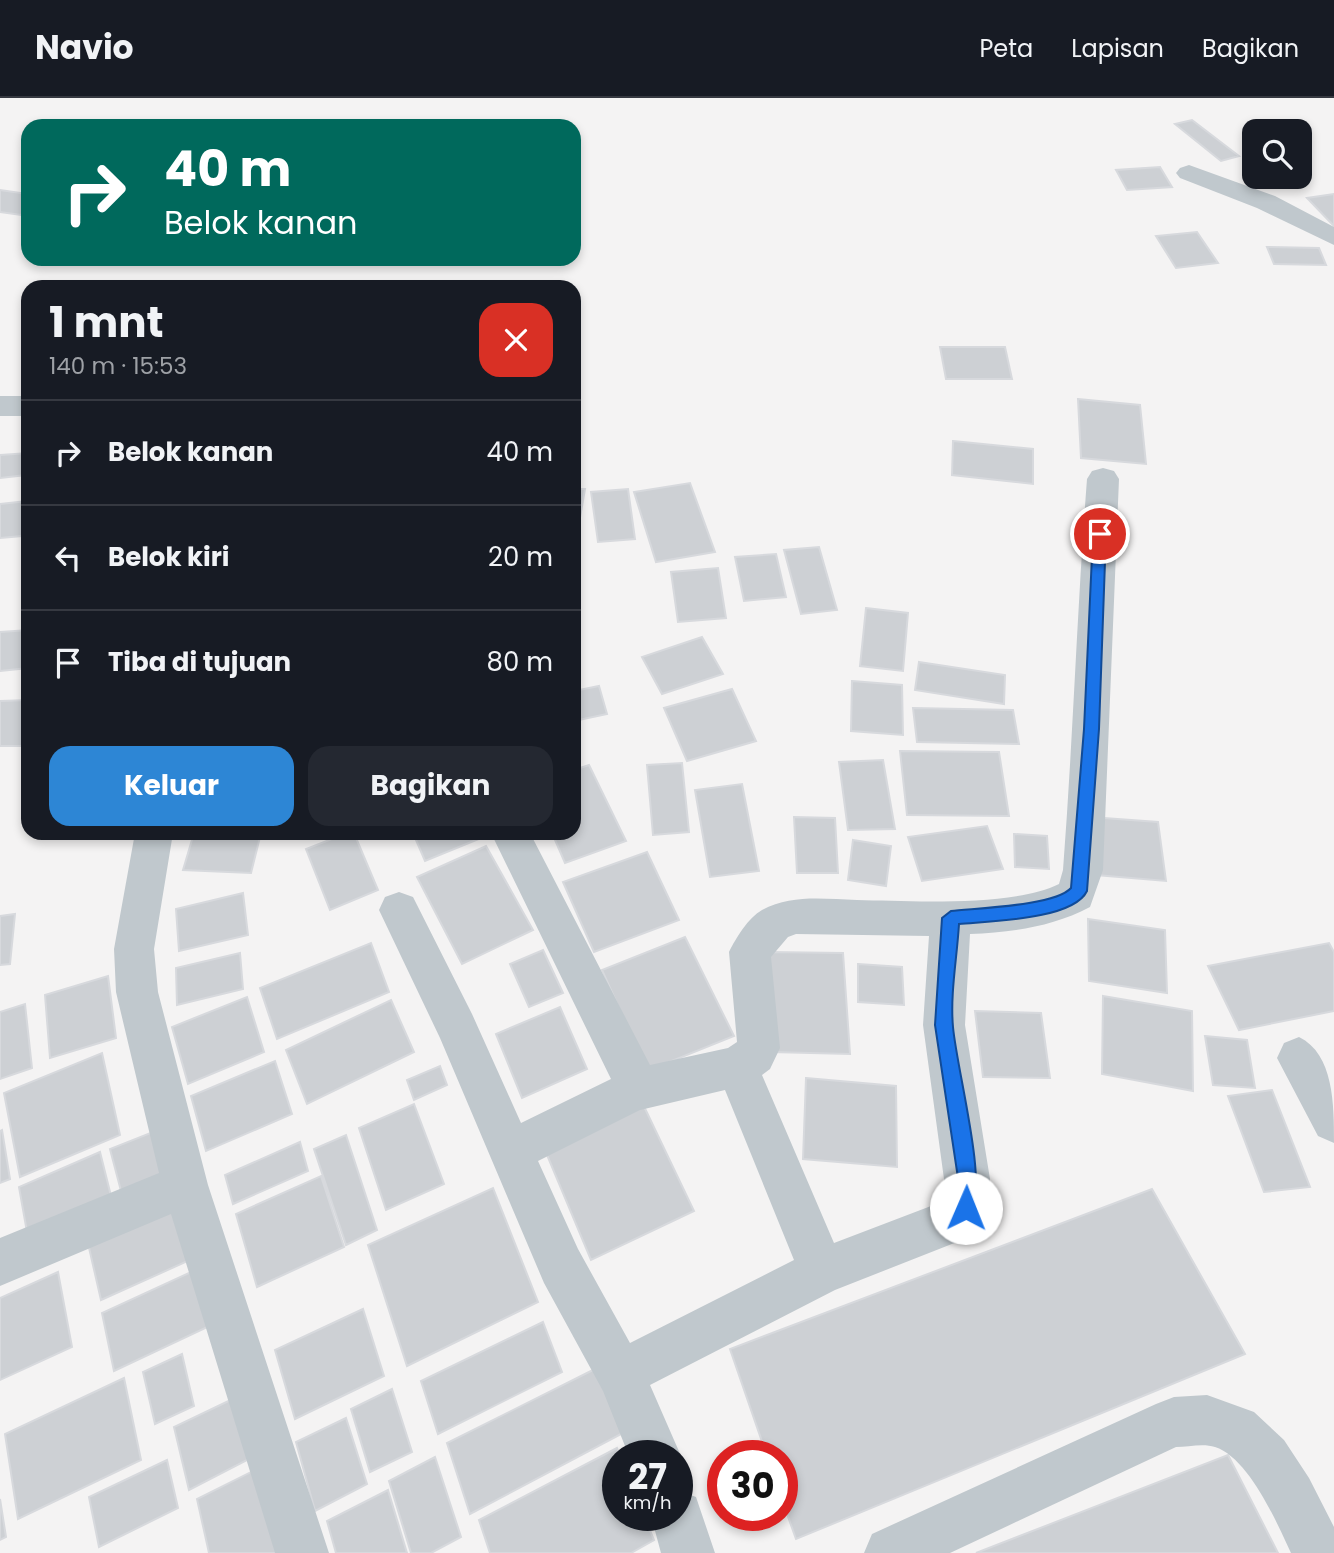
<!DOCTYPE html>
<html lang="id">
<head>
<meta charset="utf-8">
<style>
  :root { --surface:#171b24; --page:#242831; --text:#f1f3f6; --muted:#9ea1a6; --line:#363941; --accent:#2d86d5 }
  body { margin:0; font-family:Poppins,sans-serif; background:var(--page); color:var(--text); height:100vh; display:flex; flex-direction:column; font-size:26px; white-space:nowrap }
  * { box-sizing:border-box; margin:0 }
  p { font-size:23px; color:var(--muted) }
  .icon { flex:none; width:38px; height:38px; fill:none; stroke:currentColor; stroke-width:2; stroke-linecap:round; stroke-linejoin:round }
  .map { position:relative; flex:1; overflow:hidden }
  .panel { position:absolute; left:21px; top:182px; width:560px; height:560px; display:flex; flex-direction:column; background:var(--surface); border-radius:21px; box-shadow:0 4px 10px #0003 }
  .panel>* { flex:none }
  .hud { position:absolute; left:21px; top:21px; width:560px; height:147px; border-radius:21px; box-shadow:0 4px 10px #0003; background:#00695c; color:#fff; overflow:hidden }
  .tools { position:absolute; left:1242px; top:21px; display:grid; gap:14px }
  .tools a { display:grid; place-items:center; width:70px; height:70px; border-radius:14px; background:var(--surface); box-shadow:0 4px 10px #0003; font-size:35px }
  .speed { position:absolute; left:602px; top:1342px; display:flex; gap:14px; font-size:35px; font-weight:700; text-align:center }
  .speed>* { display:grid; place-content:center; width:91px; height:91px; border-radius:50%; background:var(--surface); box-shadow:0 4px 10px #0003; line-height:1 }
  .speed small { font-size:18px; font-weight:400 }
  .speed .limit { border:10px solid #d22; background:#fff; color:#111 }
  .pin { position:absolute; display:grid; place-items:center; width:60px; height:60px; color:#fff; margin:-30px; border:4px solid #fff; border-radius:50%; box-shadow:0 2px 7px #0007 }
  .me { position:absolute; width:77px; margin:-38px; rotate:1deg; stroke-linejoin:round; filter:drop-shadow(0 0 5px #0008) }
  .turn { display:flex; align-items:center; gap:24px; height:147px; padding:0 28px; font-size:32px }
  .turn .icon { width:91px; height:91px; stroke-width:2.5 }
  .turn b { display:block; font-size:49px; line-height:60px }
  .round { display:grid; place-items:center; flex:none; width:74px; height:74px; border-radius:21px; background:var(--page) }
  .head { display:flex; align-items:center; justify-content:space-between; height:119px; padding:0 28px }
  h1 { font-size:42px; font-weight:700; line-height:52px }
  .button { display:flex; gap:14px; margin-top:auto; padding:14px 28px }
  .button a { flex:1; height:80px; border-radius:21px; background:var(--accent); color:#fff; font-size:28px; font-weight:700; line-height:80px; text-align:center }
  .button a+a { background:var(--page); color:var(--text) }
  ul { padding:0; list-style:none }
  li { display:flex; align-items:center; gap:21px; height:105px; padding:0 28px; border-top:2px solid var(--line) }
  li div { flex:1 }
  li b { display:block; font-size:26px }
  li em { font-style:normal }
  header { display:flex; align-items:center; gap:42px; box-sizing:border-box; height:98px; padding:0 35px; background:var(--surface); border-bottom:2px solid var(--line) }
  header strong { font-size:33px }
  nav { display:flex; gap:38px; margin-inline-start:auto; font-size:24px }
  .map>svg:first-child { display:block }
</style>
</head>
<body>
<header>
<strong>Navio</strong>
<nav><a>Peta</a><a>Lapisan</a><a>Bagikan</a></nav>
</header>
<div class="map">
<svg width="1334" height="1455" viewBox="0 0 1334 1455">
  <rect width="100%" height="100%" fill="#f4f3f3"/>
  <path fill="#cdd0d4" stroke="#d7d9dd" stroke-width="2" d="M1192,22L1239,58L1221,63L1175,26Z
    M42,25H91L90,28H40Z
    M1160,69L1172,89L1127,92L1116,72Z
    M0,92L28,96V109L21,117L0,114Z
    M1334,96V128L1307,100Z
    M1197,134L1218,165L1176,170L1156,138Z
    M1267,149L1319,150L1326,167L1274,166Z
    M940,249H1005L1012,281H946Z
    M1078,301L1140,307L1146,366L1081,360Z
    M953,343L1033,351V386L952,377Z
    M28,355L26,377L0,380V357Z
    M690,385L715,454L656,464L634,394Z
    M574,391H585L577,437L574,436Z
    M628,391L635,441L598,444L591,394Z
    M28,403L22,438L0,440V406Z
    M819,449L837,512L801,516L784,452Z
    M776,456L786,499L744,503L735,459Z
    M718,470L726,520L678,524L671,474Z
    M866,510L908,515L903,573L860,568Z
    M28,532V570L0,573V534Z
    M702,539L723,576L662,596L642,559Z
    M919,564L1005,577L1004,606L915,592Z
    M852,583L902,587L903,637L851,633Z
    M599,588L607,616L574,623V593Z
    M732,591L756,643L687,663L664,610Z
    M28,602V648H0V603Z
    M913,610L1013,612L1019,646L917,644Z
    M900,653L999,654L1009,718L907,717Z
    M883,662L895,731L848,732L839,664Z
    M682,665L689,734L653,737L647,667Z
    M589,667L626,743L565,765L552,735H574V672Z
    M742,686L759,773L710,779L695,692Z
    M794,719L835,720L838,775H797Z
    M1090,719L1158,724L1166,783L1096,777Z
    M987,728L1003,771L922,783L908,739Z
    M194,735H261L251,775L183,772Z
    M347,735H354L378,792L330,812L306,751Z
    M413,735H484L486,738L425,763Z
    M1014,736L1047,738L1049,771L1015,769Z
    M853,742L891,748L886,788L848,782Z
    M486,748L533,832L462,866L417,779Z
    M647,754L679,822L594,854L563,784Z
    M243,795L248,837L179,853L176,811Z
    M15,816L10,866L0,867V818Z
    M1088,821L1165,832L1167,895L1089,883Z
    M685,839L734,938L647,973L602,872Z
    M371,845L389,894L277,941L260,890Z
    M1329,845L1334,854V913L1239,932L1208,868Z
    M543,852L563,895L529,909L510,866Z
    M768,854L843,855L850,956L771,954Z
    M240,855L243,891L177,907L176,870Z
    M858,866L902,869L904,907L858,904Z
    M108,878L116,940L50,960L45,897Z
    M1103,898L1192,913L1193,993L1102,976Z
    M247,899L264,954L188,986L172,929Z
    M391,902L414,954L307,1006L286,952Z
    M25,906L32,970L0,981V914Z
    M560,909L587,971L522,1000L496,936Z
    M975,913L1041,915L1050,980L983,979Z
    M1205,938L1247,942L1255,990L1213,987Z
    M102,955L120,1037L20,1079L4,995Z
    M275,963L292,1016L206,1053L191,998Z
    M440,968L447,987L414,1002L407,982Z
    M806,980L896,988L897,1069L803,1061Z
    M1272,992L1310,1089L1264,1094L1228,998Z
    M640,1000L694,1113L591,1162L542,1045Z
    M414,1006L444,1086L386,1112L359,1030Z
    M163,1030L173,1071L121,1093L110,1051Z
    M2,1032L10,1081L0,1085V1033Z
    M346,1037L377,1132L346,1147L314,1051Z
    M300,1044L308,1073L233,1106L225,1077Z
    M100,1054L111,1098L27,1134L19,1089Z
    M321,1078L344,1149L257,1189L236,1116Z
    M493,1090L538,1204L407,1268L368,1147Z
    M1152,1091L1245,1256L796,1441L782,1402V1358H767L730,1251Z
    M186,1098L201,1157L101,1202L87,1141Z
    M202,1169L216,1225L114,1273L102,1215Z
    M58,1174L72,1249L0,1282V1200Z
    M363,1211L384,1278L295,1321L275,1252Z
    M543,1224L562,1274L438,1336L421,1283Z
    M182,1256L194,1308L155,1326L143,1274Z
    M597,1270L623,1335L470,1416L447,1345Z
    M124,1280L141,1362L18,1421L5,1336Z
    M392,1291L412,1354L370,1374L351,1311Z
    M239,1298L255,1358L189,1392L174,1329Z
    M346,1320L367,1386L315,1413L296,1344Z
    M617,1350L620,1358L618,1418H644L654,1442L631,1455H490L479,1422Z
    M1228,1357L1278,1455H976Z
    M435,1359L461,1439L431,1455H411L389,1383Z
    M167,1362L178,1410L99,1449L89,1399Z
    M257,1371L279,1455H209L197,1401Z
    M388,1392L407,1455H336L327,1423Z
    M0,1401L6,1439L0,1442Z"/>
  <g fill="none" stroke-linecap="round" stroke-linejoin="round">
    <path fill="#c0c8cd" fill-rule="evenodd" d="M1189,67L1275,98L1334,129V147L1257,110L1180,80L1176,75L1180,70Z
      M0,298H28V318H0Z
      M1103,370L1114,373L1119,381L1103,772L1090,809C1052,829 1013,834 970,836L965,927L990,1081L989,1110L982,1126L962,1142L835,1192L650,1287L681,1358L677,1366V1358H629L603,1293L544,1185L440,940L379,812L385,799L399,794L413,799L472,916L521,1025L611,981L491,735H530L650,967L728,950L737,944L729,854C736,840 748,820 762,812C792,796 824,801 857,802C910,803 1013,809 1059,786L1063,772C1073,642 1077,511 1087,381L1092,373ZM796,836L929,838L923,927L944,1081L943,1099L931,1108L834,1145L762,977L770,971L780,950L771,859L788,839ZM725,992L794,1162L630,1245L578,1151L538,1063L640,1012Z
      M135,735H173L154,851L158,894L208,1087L329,1455H275L171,1116L0,1188V1140L159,1075L116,894L114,851Z
      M1299,939C1334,956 1334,1007 1334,1045L1318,1038L1277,960L1284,945Z
      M1207,1297L1254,1314L1284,1342L1309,1380L1334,1429V1455H1291C1277,1425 1249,1360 1215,1349C1203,1345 1188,1349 1176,1349L950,1455H864L872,1436L1156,1306L1174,1299Z
      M677,1392L696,1399L715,1455H661L651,1418H677Z"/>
  </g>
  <path fill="#1a73e8" stroke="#114b97" stroke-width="2" d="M1100,431L1106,436L1099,631L1087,793C1073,822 989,823 959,826C957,860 950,896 953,929C957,973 987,1081 972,1116L966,1119L959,1116L956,1110L958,1080L935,927L942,820L951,813C976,810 1055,808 1071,790L1084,631L1093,436Z"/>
</svg>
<div class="tools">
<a><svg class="icon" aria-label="search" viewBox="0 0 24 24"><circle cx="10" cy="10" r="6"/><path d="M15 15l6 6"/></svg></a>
</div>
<div class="speed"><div>27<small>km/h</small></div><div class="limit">30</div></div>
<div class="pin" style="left:1100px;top:436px;background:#d93025"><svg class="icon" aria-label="arrive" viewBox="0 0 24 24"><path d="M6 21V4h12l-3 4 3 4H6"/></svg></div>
<svg class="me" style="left:966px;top:1110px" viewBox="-20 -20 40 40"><circle r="19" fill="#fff"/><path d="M0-13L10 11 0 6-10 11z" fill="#1a73e8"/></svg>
<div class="hud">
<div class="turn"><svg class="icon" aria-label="right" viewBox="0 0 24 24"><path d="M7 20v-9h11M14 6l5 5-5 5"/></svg><div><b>40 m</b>Belok kanan</div></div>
</div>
<section class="panel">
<div class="head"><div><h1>1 mnt</h1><p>140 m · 15:53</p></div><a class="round" style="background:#d93025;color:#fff"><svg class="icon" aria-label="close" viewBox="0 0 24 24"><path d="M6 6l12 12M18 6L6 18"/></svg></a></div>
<ul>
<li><svg class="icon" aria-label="right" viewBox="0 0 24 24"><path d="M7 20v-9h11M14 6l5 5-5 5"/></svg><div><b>Belok kanan</b></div><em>40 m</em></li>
<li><svg class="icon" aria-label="left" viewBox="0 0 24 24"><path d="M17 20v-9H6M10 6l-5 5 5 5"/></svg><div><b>Belok kiri</b></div><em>20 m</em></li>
<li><svg class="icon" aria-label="arrive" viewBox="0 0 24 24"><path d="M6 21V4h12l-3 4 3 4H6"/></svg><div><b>Tiba di tujuan</b></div><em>80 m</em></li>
</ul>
<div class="button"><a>Keluar</a><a>Bagikan</a></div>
</section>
</div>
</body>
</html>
